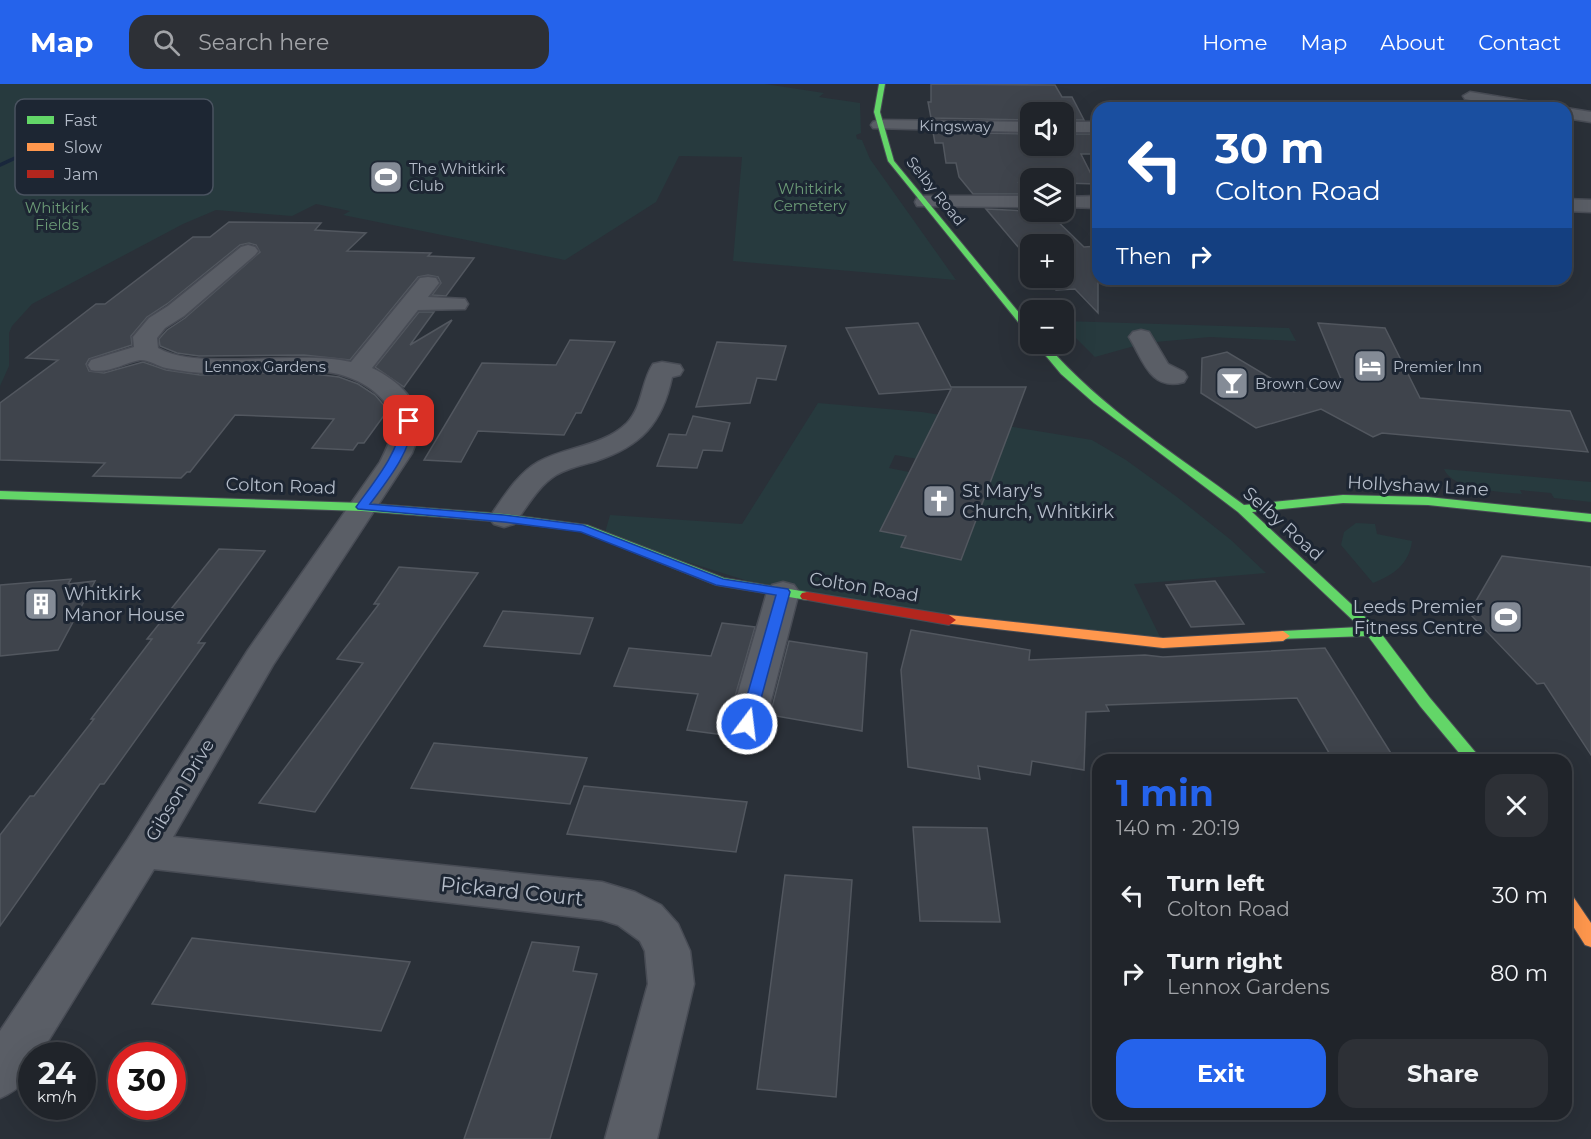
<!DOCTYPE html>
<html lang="en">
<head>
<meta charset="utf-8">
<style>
  :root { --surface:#20242a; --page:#2d3036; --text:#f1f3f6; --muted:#a2a4a8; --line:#3d4147; --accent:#2563eb }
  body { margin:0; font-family:Montserrat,sans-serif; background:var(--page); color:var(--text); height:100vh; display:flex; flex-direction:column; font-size:22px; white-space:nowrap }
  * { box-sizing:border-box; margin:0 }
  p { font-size:20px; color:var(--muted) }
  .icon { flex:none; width:33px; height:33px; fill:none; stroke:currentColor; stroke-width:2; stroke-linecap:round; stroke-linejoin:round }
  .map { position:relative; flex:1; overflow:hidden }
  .panel { position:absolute; left:1092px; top:670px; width:480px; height:366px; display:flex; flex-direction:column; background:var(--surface); border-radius:18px; box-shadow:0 6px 24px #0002,0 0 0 2px var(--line) }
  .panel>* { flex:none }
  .guide { position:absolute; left:1092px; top:18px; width:480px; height:183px; border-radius:18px; box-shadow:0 6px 24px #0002,0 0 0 2px var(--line); background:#1a4fa0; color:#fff; overflow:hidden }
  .fabs { position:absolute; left:1020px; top:18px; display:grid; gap:12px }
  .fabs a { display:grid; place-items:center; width:54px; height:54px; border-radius:12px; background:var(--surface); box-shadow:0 6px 24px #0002,0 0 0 2px var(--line); font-size:30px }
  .speed { position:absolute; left:18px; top:958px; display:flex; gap:12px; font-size:30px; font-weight:700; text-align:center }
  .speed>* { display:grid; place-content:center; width:78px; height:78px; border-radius:50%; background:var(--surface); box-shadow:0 6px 24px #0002,0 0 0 2px var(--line); line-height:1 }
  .speed small { font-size:15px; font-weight:400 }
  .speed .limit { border:9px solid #d22; background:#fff; color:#111 }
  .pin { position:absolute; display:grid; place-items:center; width:51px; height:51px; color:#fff; margin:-26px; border-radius:12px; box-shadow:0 3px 9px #0006 }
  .me { position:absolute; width:66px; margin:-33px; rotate:15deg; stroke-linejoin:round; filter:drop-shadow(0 0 4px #0008) }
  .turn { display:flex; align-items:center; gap:21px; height:126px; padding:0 24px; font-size:27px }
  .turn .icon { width:78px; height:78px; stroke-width:2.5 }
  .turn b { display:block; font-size:42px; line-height:51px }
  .then { display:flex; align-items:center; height:57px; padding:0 24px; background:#0003; gap:12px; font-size:22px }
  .round { display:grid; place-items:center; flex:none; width:63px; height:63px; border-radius:18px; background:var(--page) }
  .summary { display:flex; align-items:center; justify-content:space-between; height:102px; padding:0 24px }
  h1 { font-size:36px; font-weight:700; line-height:45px; color:var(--accent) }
  .cta { display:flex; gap:12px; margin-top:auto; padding:12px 24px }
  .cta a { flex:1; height:69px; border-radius:18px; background:var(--accent); color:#fff; font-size:24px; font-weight:700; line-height:69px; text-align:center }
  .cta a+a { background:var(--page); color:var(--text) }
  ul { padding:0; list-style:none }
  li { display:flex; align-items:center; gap:18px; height:78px; padding:0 24px }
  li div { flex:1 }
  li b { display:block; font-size:22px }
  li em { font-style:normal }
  header { display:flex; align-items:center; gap:36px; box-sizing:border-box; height:84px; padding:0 30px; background:var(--accent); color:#fff }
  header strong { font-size:28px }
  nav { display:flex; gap:33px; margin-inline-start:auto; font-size:21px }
  .search { width:420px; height:54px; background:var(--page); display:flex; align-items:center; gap:15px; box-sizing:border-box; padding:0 21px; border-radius:18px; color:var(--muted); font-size:22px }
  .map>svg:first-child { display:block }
</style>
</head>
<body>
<header>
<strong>Map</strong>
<div class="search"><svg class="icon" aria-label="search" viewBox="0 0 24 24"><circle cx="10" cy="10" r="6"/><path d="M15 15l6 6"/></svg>Search here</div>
<nav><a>Home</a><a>Map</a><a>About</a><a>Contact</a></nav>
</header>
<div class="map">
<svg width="1591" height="1055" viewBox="0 0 1591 1055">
  <rect width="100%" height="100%" fill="#2a3038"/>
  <path fill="#273a3e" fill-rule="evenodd" d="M0,0H765L824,9L819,13L860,19L861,49L856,51L857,55L862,56L870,75L956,196L733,177L742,73L679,72L656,118L565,176L343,131L350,127L316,120L292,132L216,126L183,140L32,220L12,242L9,249V282L0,302Z
    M1064,237L1289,244L1296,257L1210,253L1145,259L1095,273L1064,242Z
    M818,319L922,328L1092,356L1126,376L1177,413L1231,456L1266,489L1134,500L1163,559L783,508L604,452L610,431L742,440ZM895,371L918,375L997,380L961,475L901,463L906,452L881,447L909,388L889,384Z
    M1444,385L1591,398V418L1554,414L1551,409L1520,406L1522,410C1503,408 1452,406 1444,385Z
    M1356,439L1375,440L1377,450L1412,457C1409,480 1394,491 1373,499L1341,461L1344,448Z"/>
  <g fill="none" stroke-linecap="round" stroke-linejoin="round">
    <path fill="#19273c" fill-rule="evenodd" d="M117,25L119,28L0,83V79Z"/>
  </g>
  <path fill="#3f444c" stroke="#52575f" stroke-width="1.5" d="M931,0L1055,1L1062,13H1072L1084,36H1064V28H1030V36L931,34L928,18H931Z
    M933,48L1030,50V62H1064V50H1092L1098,61V70H1081L1096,100L1064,99V94H1030V99H1019L1030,110H973L959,93L956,79H946L943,59H935Z
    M986,125L1048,128L1084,163L1098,162V229L1075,205L1056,206L1045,194H1064V160H1030V177Z
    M229,138L321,139L315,146L366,149L347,167L431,169L428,172L474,174L446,212L432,211L441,199L438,193L428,191L418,193L350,276L304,271L199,272L177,269L160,262L159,255L167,246L185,234L260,168L256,161L249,159L240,161L167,220L147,233L131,252L132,261L89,275L86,280L89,287L104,289L143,278L166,286L200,291L297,288L339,293L358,300L375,311L388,326L364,359H358L353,366L312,364L334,335L235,331L190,388H187L181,394L93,392L105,379L0,376V319L58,276L26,274L96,220H105L193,153H210Z
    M419,228H434L410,261L452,236L404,303L375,283Z
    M918,239L951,303H1026L961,476L901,463L906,452L880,447L951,305L879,310L846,244Z
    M1318,239L1385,244L1420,314L1570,327L1588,368L1382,349L1373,353L1321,325L1256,344L1201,309L1202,274L1227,268L1294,308L1341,295Z
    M570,256L615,258L581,329H576L564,351L478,347L461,378L424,376L482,279L556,281Z
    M717,258L786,262L776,296L757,294L750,319L696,323Z
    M693,332L730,339L722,367L703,366L697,384L657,382L669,350L686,351Z
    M219,465L265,467L198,559H205L104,700H100L0,842V751L30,712H34L94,635H91L152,555H147Z
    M1502,472L1591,483V671L1544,599L1537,600L1469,529Z
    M399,483L478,489L315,728L259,719L363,579L337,575L379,520H374Z
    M71,495L68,500L95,497L58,566L0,572V501Z
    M1215,497L1244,540L1191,543L1166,501Z
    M503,527L558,531L593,534L580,570L484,562Z
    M722,539L755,543L724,651L687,646L698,610L614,602L629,564L711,572Z
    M911,546L1030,566L1029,576L1145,571L1163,573L1325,564L1394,674H1332L1297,614L1106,621L1109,627L1086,628L1084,686L1032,677L1030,691L978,682L980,695L908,683L901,586Z
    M789,557L867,569L862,647L770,631Z
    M434,659L510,666L587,674L570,720L411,704Z
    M584,702L747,718L736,768L567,750Z
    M913,743L987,744L1000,838L920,837Z
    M785,791L852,796L836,1013L757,1005Z
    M192,854L236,859L410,878L381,947L152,920Z
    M532,858L579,863L573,887L597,890L550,1055H464Z"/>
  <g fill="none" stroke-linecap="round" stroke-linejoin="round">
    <defs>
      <path id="street" d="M1470,8L1537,19L1545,24H1512L1465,15L1463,12Z
        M1566,24L1591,28V38L1566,34Z
        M879,36L1030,38V48L873,44L871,41L873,38Z
        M1064,38H1098V48H1064Z
        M924,112H1030V123L917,122L915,118L917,114Z
        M1098,112V124L1064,123V113Z
        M1566,115L1591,116V128L1566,127Z
        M248,161L255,163L258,167L255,171L184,232L165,244L157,254L158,264C200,288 297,265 351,278L420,194L428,193L436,194L439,199L428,213L465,215L468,220L465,225L418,226L372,284C409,302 429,329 412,369L273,581L173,753L602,798L635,808L661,821L678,840L690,867L694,900L657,1055H605L648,900L645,867L640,857L618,841L602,836L154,785L39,972H32C32,994 19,1006 0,1014V947L128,755L248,566L380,378C394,351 402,331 376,309C333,272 264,290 212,289C196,289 181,287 166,284C158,282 147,275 140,276C123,279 109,290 91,286L88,281L91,276L134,263L133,253L149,234L168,222L241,163Z
        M1141,246L1149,248L1168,280L1184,288L1187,293L1184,298C1150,308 1143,275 1129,253L1133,248Z
        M662,278L680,281L683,286L680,291L672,293C662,340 641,362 596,377C582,381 568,384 556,391C538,402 527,423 514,440L504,443L494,440L489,434C503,414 517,390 538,378C567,362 602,363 627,339C643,322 641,298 653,280Z
        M783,498L794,501L799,508L765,640L760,650L747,654L734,650L729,640L767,508L772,501Z"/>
      <path id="fast" d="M879,0H885L880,28L894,77L1030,242V250L1027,249L888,77L874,28Z
        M1036,260H1046C1101,324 1177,371 1244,421L1343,411L1428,413L1591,430V438L1428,421L1343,419L1252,428L1377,544L1430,614L1482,676H1465L1420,622L1368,552L1278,555L1276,552L1278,549L1283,547L1360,543L1238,428L1094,319L1061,290Z
        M0,407L362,419L504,430L587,441L724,494L807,508L814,512L807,516L716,501L581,447L504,438L362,427L0,415Z"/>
      <path id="slow" d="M949,531L1163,554L1283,547L1290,552L1283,557L1163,564L944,539L942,536Z
        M1566,808L1572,811L1591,839V863L1585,861L1566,831Z"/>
      <path id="jam" d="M807,508L949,531L956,536L949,541L802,515L800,512L802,509Z"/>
    </defs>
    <use href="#street" stroke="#484c55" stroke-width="3"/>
    <use href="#fast" stroke="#484c55" stroke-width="2"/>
    <use href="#slow" stroke="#484c55" stroke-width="2"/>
    <use href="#jam" stroke="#484c55" stroke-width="2"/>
    <use href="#street" fill="#5a5e66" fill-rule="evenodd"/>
    <use href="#fast" fill="#63d668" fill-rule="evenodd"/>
    <use href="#slow" fill="#ff974d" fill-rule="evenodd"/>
    <use href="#jam" fill="#b3261e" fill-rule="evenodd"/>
  </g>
  <path fill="#2563eb" stroke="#184099" stroke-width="1.5" d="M409,333L414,337C409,370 390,393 370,420L504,431L583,441L723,495L788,505L790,508L753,644H742L739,640L776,511L716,501L581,448L504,438L358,425L356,423C376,395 397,371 403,337Z"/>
  <defs>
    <symbol id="stadium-square" viewBox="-11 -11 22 22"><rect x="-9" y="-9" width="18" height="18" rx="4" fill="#848b96" stroke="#1d2633"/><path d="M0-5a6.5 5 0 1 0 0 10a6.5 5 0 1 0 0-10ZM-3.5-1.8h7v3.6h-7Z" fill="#fff"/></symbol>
    <symbol id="hotel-square" viewBox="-11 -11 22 22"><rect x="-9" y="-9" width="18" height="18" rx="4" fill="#848b96" stroke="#1d2633"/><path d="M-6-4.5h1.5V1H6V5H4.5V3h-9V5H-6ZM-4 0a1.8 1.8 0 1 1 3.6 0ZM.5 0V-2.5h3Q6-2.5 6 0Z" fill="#fff"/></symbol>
    <symbol id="bar-square" viewBox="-11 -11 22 22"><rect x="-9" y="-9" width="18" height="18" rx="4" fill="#848b96" stroke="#1d2633"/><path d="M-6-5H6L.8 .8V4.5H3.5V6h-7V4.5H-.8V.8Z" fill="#fff"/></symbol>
    <symbol id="church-square" viewBox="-11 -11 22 22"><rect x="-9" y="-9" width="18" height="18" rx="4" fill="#848b96" stroke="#1d2633"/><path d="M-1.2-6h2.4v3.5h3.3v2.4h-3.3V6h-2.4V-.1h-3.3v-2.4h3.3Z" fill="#fff"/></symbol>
    <symbol id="building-square" viewBox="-11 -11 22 22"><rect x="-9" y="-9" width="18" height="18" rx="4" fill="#848b96" stroke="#1d2633"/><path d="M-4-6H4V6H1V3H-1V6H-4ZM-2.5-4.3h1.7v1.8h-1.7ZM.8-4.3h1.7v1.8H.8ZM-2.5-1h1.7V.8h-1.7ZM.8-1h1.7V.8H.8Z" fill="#fff"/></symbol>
  </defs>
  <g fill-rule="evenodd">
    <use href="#stadium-square" x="367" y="74" width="38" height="38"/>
    <use href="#hotel-square" x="1351" y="263" width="38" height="38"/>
    <use href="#bar-square" x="1213" y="280" width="38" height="38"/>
    <use href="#church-square" x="920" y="398" width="38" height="38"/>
    <use href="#building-square" x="22" y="501" width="38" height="38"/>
    <use href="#stadium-square" x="1487" y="514" width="38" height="38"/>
  </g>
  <g text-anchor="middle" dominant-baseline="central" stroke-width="6" stroke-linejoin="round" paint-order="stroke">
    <g font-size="15" fill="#b4bcc9" stroke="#1d2633">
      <text transform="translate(955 42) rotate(1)">Kingsway</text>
      <text transform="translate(936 107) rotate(51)">Selby Road</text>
      <text x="265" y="282">Lennox Gardens</text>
    </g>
    <g font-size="15" fill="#b4bcc9" stroke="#1d2633" text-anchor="start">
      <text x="409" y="84">The Whitkirk<tspan x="409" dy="17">Club</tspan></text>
      <text x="1393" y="282">Premier Inn</text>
      <text x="1255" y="299">Brown Cow</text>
    </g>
    <g font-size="15" fill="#6b9a76" stroke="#1d2633">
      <text x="810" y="104">Whitkirk<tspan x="810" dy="17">Cemetery</tspan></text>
      <text x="57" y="123">Whitkirk<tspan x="57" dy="17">Fields</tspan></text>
    </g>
    <g font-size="18" fill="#b4bcc9" stroke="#1d2633">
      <text transform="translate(281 402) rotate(2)">Colton Road</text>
      <text transform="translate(1418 402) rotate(3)">Hollyshaw Lane</text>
      <text transform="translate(1283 440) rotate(42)">Selby Road</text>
      <text transform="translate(864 503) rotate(9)">Colton Road</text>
      <text transform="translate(180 706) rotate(-59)">Gibson Drive</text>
    </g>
    <g font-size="18" fill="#b4bcc9" stroke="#1d2633" text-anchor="start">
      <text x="962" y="407">St Mary's<tspan x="962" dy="21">Church, Whitkirk</tspan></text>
      <text x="64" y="510">Whitkirk<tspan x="64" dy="21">Manor House</tspan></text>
      <text x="1483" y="523" text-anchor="end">Leeds Premier<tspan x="1483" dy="21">Fitness Centre</tspan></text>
    </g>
    <g font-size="21" fill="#b4bcc9" stroke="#1d2633">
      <text transform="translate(512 807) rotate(6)">Pickard Court</text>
    </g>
  </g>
  <rect x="15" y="15" width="198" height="96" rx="9" fill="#1d2633" stroke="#4a5360" stroke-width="1.5"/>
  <rect x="27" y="32" width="27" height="8" fill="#63d668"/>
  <rect x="27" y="59" width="27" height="8" fill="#ff974d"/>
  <rect x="27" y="86" width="27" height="8" fill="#b3261e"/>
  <g font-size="16" fill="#b4bcc9">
    <text x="64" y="42">Fast</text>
    <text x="64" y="69">Slow</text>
    <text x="64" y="96">Jam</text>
  </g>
</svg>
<div class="fabs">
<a><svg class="icon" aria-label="sound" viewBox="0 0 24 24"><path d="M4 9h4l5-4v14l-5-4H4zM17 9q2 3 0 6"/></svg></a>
<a><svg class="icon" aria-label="layers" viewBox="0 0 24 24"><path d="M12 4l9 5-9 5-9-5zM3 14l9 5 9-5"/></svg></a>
<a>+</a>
<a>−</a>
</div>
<div class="speed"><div>24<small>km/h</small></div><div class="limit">30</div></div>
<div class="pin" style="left:409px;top:337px;background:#d93025"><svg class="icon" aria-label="arrive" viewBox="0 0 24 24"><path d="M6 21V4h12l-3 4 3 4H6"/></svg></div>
<svg class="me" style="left:747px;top:640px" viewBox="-20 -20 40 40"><circle r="17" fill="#2563eb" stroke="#fff" stroke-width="3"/><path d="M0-11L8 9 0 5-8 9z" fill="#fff"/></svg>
<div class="guide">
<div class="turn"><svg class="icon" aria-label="left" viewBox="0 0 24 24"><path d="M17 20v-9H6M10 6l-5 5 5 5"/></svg><div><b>30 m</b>Colton Road</div></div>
<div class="then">Then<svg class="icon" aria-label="right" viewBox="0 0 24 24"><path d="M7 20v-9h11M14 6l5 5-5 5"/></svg></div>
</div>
<section class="panel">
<div class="summary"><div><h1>1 min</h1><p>140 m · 20:19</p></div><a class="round"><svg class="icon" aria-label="close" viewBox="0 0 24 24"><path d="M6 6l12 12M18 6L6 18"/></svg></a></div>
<ul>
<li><svg class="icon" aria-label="left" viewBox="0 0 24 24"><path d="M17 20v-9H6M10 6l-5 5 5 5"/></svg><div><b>Turn left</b><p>Colton Road</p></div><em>30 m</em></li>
<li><svg class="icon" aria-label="right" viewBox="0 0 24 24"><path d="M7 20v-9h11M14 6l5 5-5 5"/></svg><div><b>Turn right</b><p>Lennox Gardens</p></div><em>80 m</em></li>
</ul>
<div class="cta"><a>Exit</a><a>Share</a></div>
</section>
</div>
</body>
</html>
